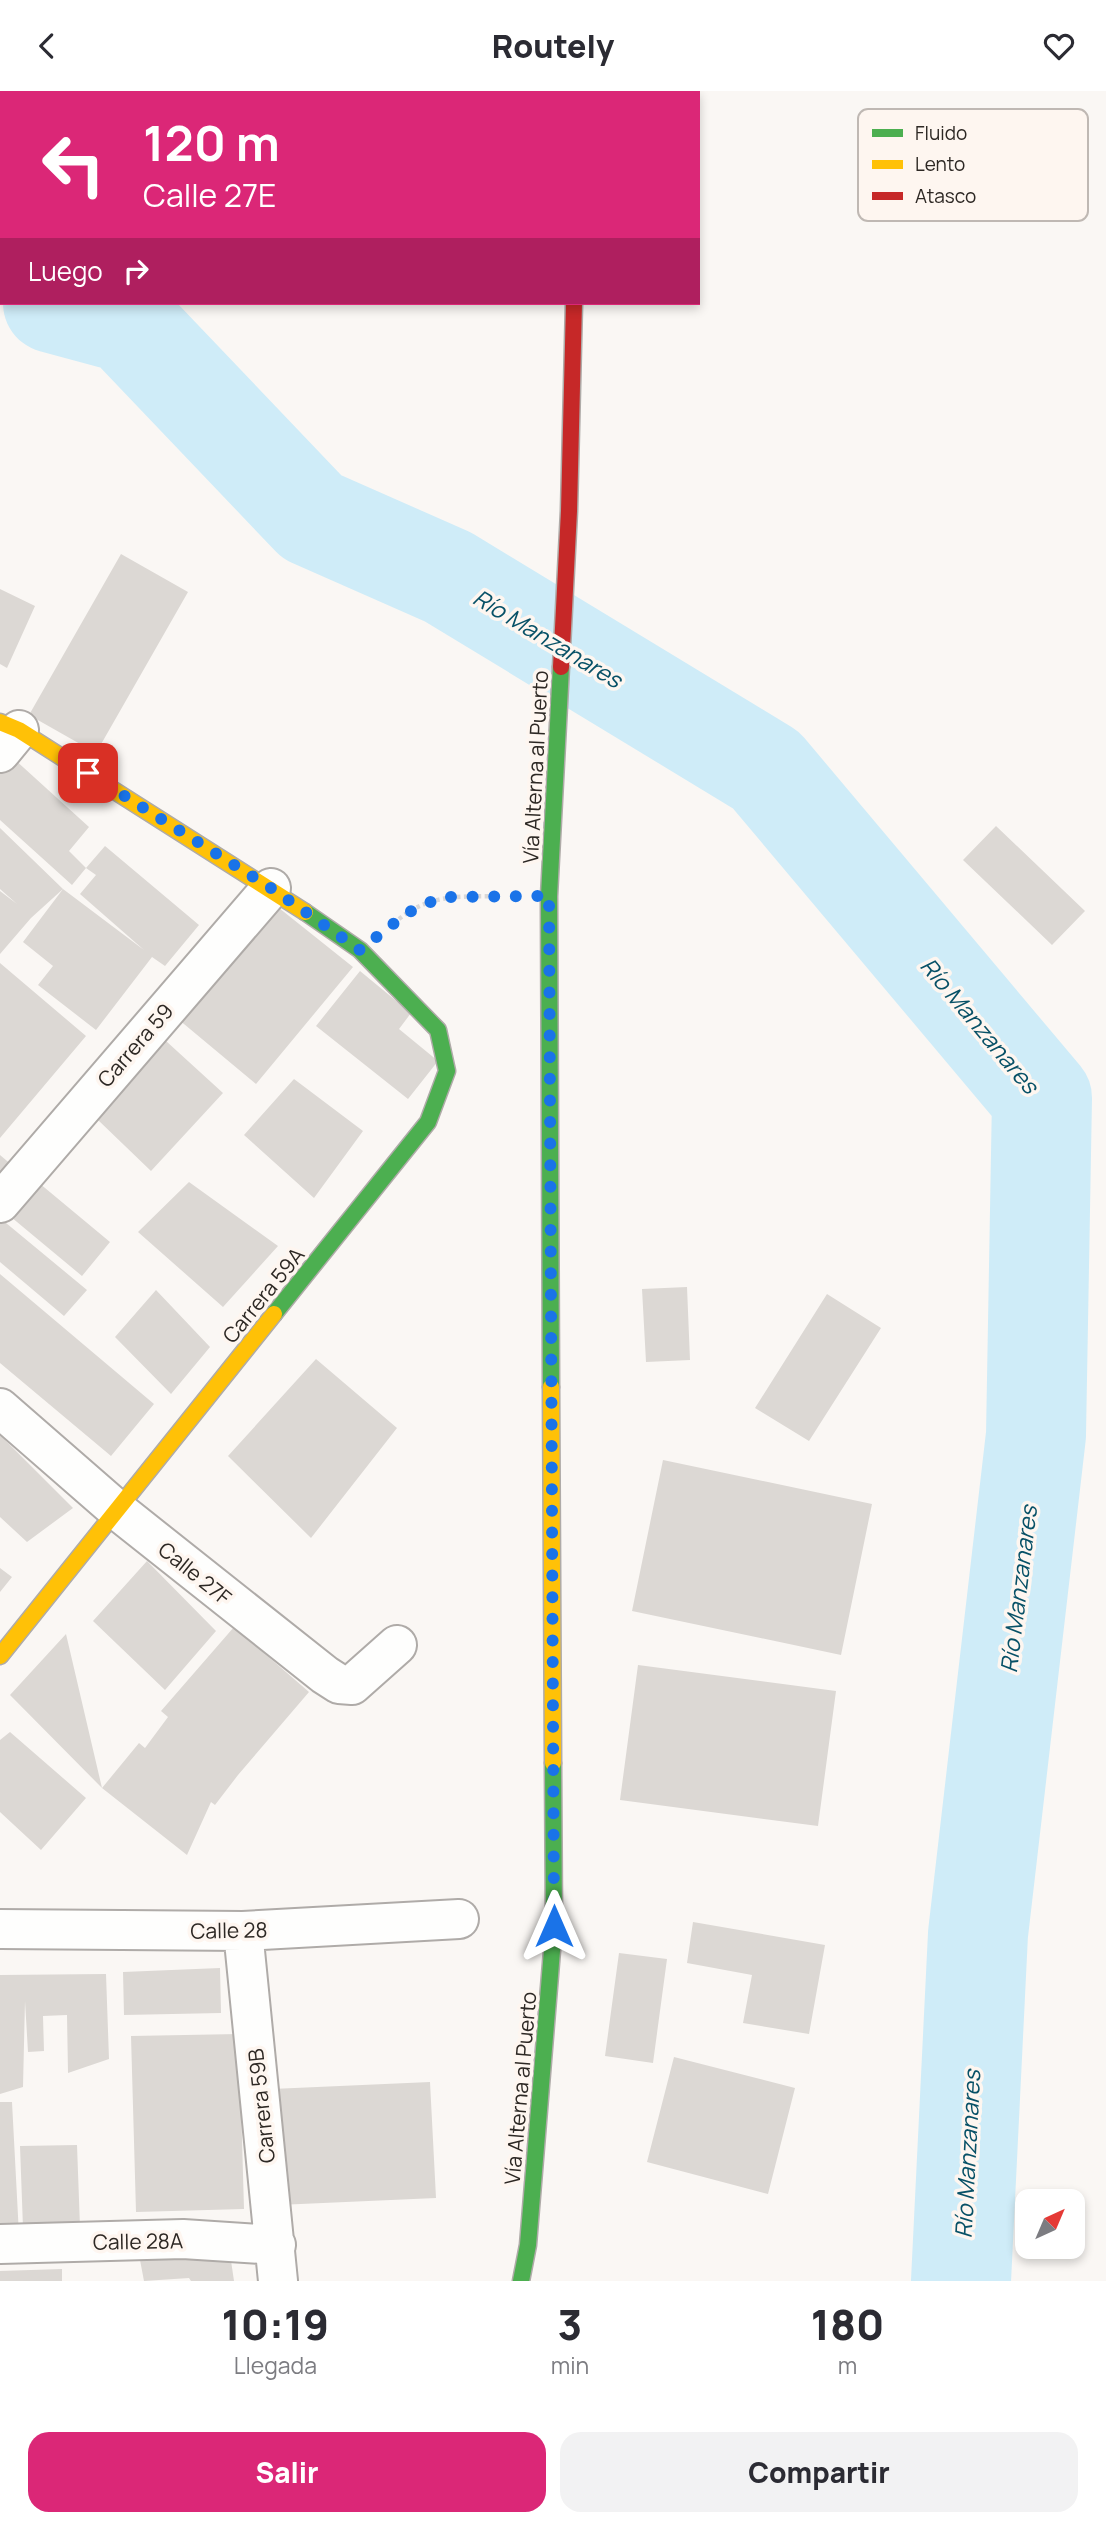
<!DOCTYPE html>
<html lang="es">
<head>
<meta charset="utf-8">
<style>
  :root { --surface:#fff; --page:#f2f2f3; --text:#2b2b33; --muted:#7c7c81; --accent:#db2777 }
  body { margin:0; font-family:Manrope,sans-serif; background:var(--page); color:var(--text); height:100vh; display:flex; flex-direction:column; font-size:26px; white-space:nowrap }
  * { box-sizing:border-box; margin:0 }
  p { font-size:23px; color:var(--muted) }
  .icon { flex:none; width:38px; height:38px; fill:none; stroke:currentColor; stroke-width:2; stroke-linecap:round; stroke-linejoin:round }
  .map { position:relative; height:2190px; overflow:hidden }
  .sheet { display:flex; flex-direction:column; background:var(--surface); flex:1 }
  .sheet>* { flex:none }
  .hud { position:absolute; left:0px; top:0px; width:700px; height:214px; box-shadow:0 4px 10px #0003; background:#db2777; color:#fff; overflow:hidden }
  .needle { width:46px; rotate:44deg }
  .buttons { position:absolute; left:1015px; top:2098px; display:grid; gap:14px }
  .buttons a { display:grid; place-items:center; width:70px; height:70px; border-radius:14px; background:var(--surface); box-shadow:0 4px 10px #0003; font-size:35px }
  .pin { position:absolute; display:grid; place-items:center; width:60px; height:60px; color:#fff; margin:-30px; border-radius:14px; box-shadow:0 4px 10px #0006 }
  .me { position:absolute; width:77px; margin:-38px; rotate:0deg; stroke-linejoin:round; filter:drop-shadow(0 0 5px #0008) }
  .turn { display:flex; align-items:center; gap:24px; height:147px; padding:0 28px; font-size:32px }
  .turn .icon { width:91px; height:91px; stroke-width:2.5 }
  .turn b { display:block; font-size:49px; line-height:60px }
  .then { display:flex; align-items:center; height:66px; padding:0 28px; background:#0003; gap:14px; font-size:26px }
  .eta { display:flex; justify-content:space-evenly; align-items:center; height:119px; text-align:center }
  .eta b { font-size:42px; font-weight:800; line-height:49px }
  .action { display:flex; gap:14px; margin-top:auto; padding:14px 28px }
  .action a { flex:1; height:80px; border-radius:21px; background:var(--accent); color:#fff; font-size:28px; font-weight:800; line-height:80px; text-align:center }
  .action a+a { background:var(--page); color:var(--text) }
  header { display:flex; justify-content:space-between; align-items:center; height:91px; padding:0 28px; background:var(--surface); font-size:32px; font-weight:800 }
  .map>svg:first-child { display:block }
</style>
</head>
<body>
<header><svg class="icon" aria-label="back" viewBox="0 0 24 24"><path d="M15 5l-7 7 7 7"/></svg>Routely<svg class="icon" aria-label="heart" viewBox="0 0 24 24"><path d="M12 20l-8-8c-3-5 5-10 8-4 3-6 11-1 8 4z"/></svg></header>
<div class="map">
<svg width="1106" height="2190" viewBox="0 0 1106 2190">
  <rect width="100%" height="100%" fill="#faf7f4"/>
  <g fill="none" stroke-linecap="round" stroke-linejoin="round">
    <path stroke="#cfecf8" stroke-width="100" d="M53,212L127,232L312,426L448,486L766,679L1042,1007L1036,1344L978,1843L961,2190"/>
  </g>
  <path fill="#dcd8d4" d="M121,463L188,501L96,662L29,624Z
    M0,498L35,515L7,577L0,573Z
    M13,667L89,736L69,760L86,777L105,755L199,834L165,875L152,866L96,939L38,894L53,875L23,851L63,798L31,827L0,863V800L17,813L0,798V737L63,798L144,859L80,803L96,784L86,777L72,794L0,729V682Z
    M996,735L1085,820L1052,854L963,769Z
    M274,813L353,876L256,993L178,928Z
    M0,872L86,945L0,1047Z
    M360,880L411,922L399,938L438,970L408,1008L316,935Z
    M166,950L223,1002L151,1080L98,1029Z
    M294,988L363,1040L314,1107L244,1044Z
    M0,1064L13,1075L0,1090Z
    M189,1091L278,1155L223,1216L138,1141Z
    M39,1092L110,1151L82,1185L11,1126Z
    M0,1127L87,1199L64,1225L0,1171Z
    M0,1183L154,1313L111,1365L0,1272Z
    M687,1196L690,1269L646,1271L642,1198Z
    M156,1199L210,1256L171,1303L115,1246Z
    M827,1203L881,1237L809,1350L755,1317Z
    M316,1268L397,1337L311,1447L228,1365Z
    M0,1344L73,1417L27,1451L0,1426Z
    M663,1369L872,1413L841,1564L632,1520Z
    M147,1470L216,1540L165,1599L93,1530Z
    M0,1477L12,1486L0,1501Z
    M234,1536L309,1601L238,1684L215,1714L211,1711L187,1764L102,1697L139,1652L145,1657L168,1626L161,1620Z
    M66,1543L102,1697L10,1604Z
    M638,1574L836,1600L818,1735L620,1709Z
    M10,1641L86,1707L41,1759L0,1721V1649Z
    M693,1831L825,1854L809,1943L743,1932L752,1884L687,1872Z
    M619,1862L667,1868L653,1972L605,1965Z
    M220,1877L221,1922L124,1924L123,1881Z
    M106,1883L109,1968L68,1982L67,1924L43,1925L44,1960L28,1961L25,1910L23,1996L0,2003V1884Z
    M239,1943L244,2118L136,2121L131,1945Z
    M674,1966L795,1997L768,2103L647,2071Z
    M430,1991L436,2107L278,2114L272,1998Z
    M0,2011H12L19,2144L0,2145Z
    M77,2054L80,2136L23,2137L20,2055Z
    M229,2156L234,2190H191L189,2187L144,2190L140,2169Z
    M62,2178V2190H0V2180Z"/>
  <g fill="none" stroke-linecap="round" stroke-linejoin="round">
    <defs>
      <path id="street" d="M0,662L19,639
        M0,1112L271,797
        M0,1317L117,1419L325,1584L339,1593L352,1594L397,1554
        M0,1838L243,1840L459,1828
        M243,1840L278,2190
        M0,2153L183,2148L276,2154"/>
      <path id="fast" d="M579,0V2
        M274,1223L428,1031L447,980L438,939L360,859L305,821
        M551,1296L549,805L561,576
        M521,2190L528,2154L554,1835L553,1672"/>
      <path id="slow" d="M0,631L19,639L305,821
        M551,1296L553,1672
        M0,1565L274,1223"/>
      <path id="jam" d="M561,576L569,420L574,212"/>
    </defs>
    <use href="#street" stroke="#afaba8" stroke-width="42"/>
    <use href="#fast" stroke="#afaba8" stroke-width="19"/>
    <use href="#slow" stroke="#afaba8" stroke-width="19"/>
    <use href="#jam" stroke="#afaba8" stroke-width="19"/>
    <path stroke="#dad8d7" stroke-width="4.5" stroke-dasharray="3.5 3.5" stroke-linecap="butt" d="M399,828C431,802 462,806 500,805"/>
    <use href="#street" stroke="#fefefd" stroke-width="38"/>
    <use href="#fast" stroke="#4caf50" stroke-width="16"/>
    <use href="#slow" stroke="#ffc107" stroke-width="16"/>
    <use href="#jam" stroke="#c62828" stroke-width="16"/>
  </g>
  <g fill="none" stroke-linecap="round" stroke-linejoin="round">
    <path stroke="#1a73e8" stroke-width="12" stroke-dasharray="0 21.6" d="M88,682L271,797L360,859L407,822L441,806L549,805L554,1835"/>
  </g>
  <g text-anchor="middle" dominant-baseline="central" stroke-width="7" stroke-linejoin="round" paint-order="stroke">
    <g font-size="21" fill="#2d2824" stroke="#fef6f0">
      <text transform="translate(535 676) rotate(-87)">Vía Alterna al Puerto</text>
      <text transform="translate(135 954) rotate(-49)">Carrera 59</text>
      <text transform="translate(263 1204) rotate(-51)">Carrera 59A</text>
      <text transform="translate(195 1482) rotate(39)">Calle 27F</text>
      <text transform="translate(229 1839) rotate(-1)">Calle 28</text>
      <text transform="translate(520 1997) rotate(-85)">Vía Alterna al Puerto</text>
      <text transform="translate(261 2015) rotate(-96)">Carrera 59B</text>
      <text transform="translate(138 2150) rotate(-1)">Calle 28A</text>
    </g>
    <g font-size="23" font-style="italic" fill="#085167" stroke="#fef6f0">
      <text transform="translate(548 547) rotate(31)">Río Manzanares</text>
      <text transform="translate(980 934) rotate(50)">Río Manzanares</text>
      <text transform="translate(1018 1498) rotate(-83)">Río Manzanares</text>
      <text transform="translate(967 2063) rotate(-87)">Río Manzanares</text>
    </g>
  </g>
  <rect x="858" y="18" width="230" height="112" rx="10" fill="#fef6f0" stroke="#bfb8b3" stroke-width="2"/>
  <rect x="872" y="38" width="31" height="8" fill="#4caf50"/>
  <rect x="872" y="69" width="31" height="9" fill="#ffc107"/>
  <rect x="872" y="101" width="31" height="8" fill="#c62828"/>
  <g font-size="19" fill="#2d2824">
    <text x="915" y="49">Fluido</text>
    <text x="915" y="80">Lento</text>
    <text x="915" y="112">Atasco</text>
  </g>
</svg>
<div class="buttons">
<a><svg class="needle" viewBox="-14 -14 28 28"><path d="M0-13l5 13h-10z" fill="#e53935"/><path d="M0 13l5-13h-10z" fill="#7c7c81"/></svg></a>
</div>
<div class="pin" style="left:88px;top:682px;background:#d93025"><svg class="icon" aria-label="arrive" viewBox="0 0 24 24"><path d="M6 21V4h12l-3 4 3 4H6"/></svg></div>
<svg class="me" style="left:554px;top:1835px" viewBox="-20 -20 40 40"><path d="M0-17L14 15 0 8-14 15z" fill="#1a73e8" stroke="#fff" stroke-width="4"/></svg>
<div class="hud">
<div class="turn"><svg class="icon" aria-label="left" viewBox="0 0 24 24"><path d="M17 20v-9H6M10 6l-5 5 5 5"/></svg><div><b>120 m</b>Calle 27E</div></div>
<div class="then">Luego<svg class="icon" aria-label="right" viewBox="0 0 24 24"><path d="M7 20v-9h11M14 6l5 5-5 5"/></svg></div>
</div>
</div>
<section class="sheet">
<div class="eta">
<div><b>10:19</b><p>Llegada</p></div>
<div><b>3</b><p>min</p></div>
<div><b>180</b><p>m</p></div>
</div>
<div class="action"><a>Salir</a><a>Compartir</a></div>
</section>
</body>
</html>
